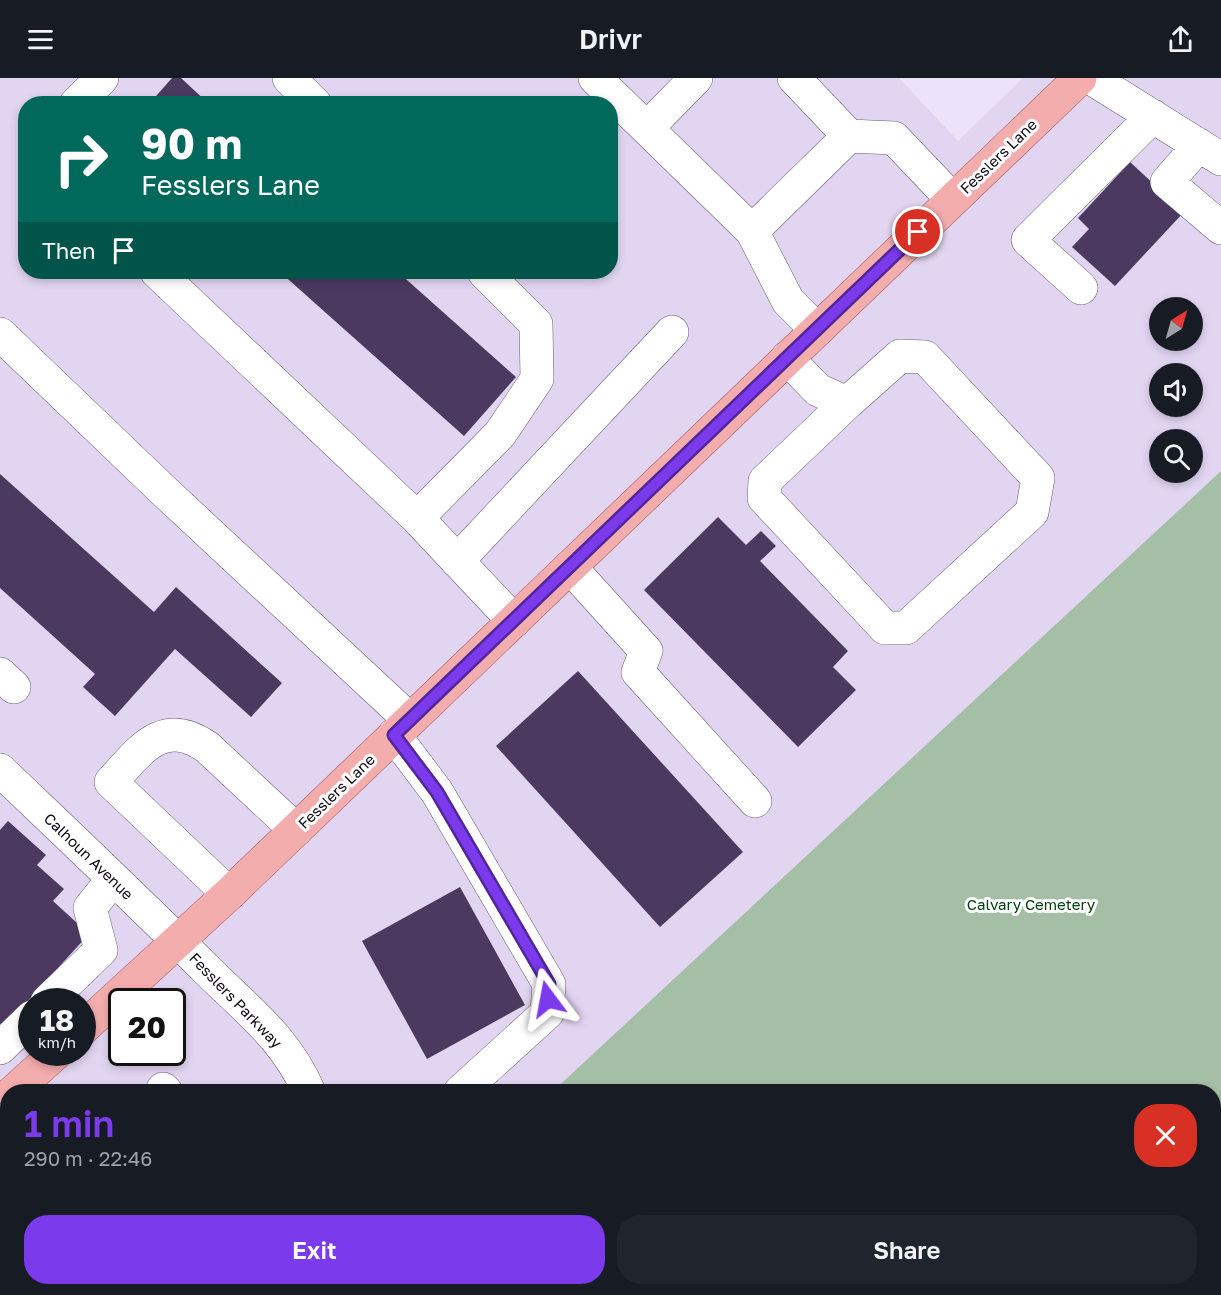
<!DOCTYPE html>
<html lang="en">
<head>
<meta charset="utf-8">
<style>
  :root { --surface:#171b24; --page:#20242c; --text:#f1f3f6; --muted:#9ea1a6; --accent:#7c3aed }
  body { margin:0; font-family:"Golos Text",sans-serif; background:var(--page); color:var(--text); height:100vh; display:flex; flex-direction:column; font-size:22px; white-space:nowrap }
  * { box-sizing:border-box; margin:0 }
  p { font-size:20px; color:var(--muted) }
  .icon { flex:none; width:33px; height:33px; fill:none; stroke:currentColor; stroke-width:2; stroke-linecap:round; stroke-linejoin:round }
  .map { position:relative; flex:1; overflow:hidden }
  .sheet { position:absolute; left:0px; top:1006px; width:1221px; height:212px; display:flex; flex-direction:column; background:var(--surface); border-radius:24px 24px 0 0; box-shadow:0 3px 9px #0003 }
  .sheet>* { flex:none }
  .top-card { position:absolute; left:18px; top:18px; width:600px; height:183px; border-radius:24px; box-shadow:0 3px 9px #0003; background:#00695c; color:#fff; overflow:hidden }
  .needle { width:39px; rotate:37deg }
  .buttons { position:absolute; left:1149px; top:219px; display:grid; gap:12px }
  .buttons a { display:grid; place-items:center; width:54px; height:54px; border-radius:50%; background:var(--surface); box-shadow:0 3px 9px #0003; font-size:30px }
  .speed { position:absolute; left:18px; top:910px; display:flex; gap:12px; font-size:30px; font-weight:700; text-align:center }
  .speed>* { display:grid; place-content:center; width:78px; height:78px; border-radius:50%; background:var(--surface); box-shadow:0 3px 9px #0003; line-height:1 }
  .speed small { font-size:15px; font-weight:400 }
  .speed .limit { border:3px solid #111; border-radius:9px; background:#fff; color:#111 }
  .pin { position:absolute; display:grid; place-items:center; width:51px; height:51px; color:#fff; margin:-26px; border:3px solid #fff; border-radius:50%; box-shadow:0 2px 6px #0007 }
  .me { position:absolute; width:66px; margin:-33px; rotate:347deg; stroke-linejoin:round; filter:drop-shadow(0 0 4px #0008) }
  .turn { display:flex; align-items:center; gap:21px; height:126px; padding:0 24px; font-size:27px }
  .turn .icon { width:78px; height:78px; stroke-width:2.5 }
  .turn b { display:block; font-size:42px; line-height:51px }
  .then { display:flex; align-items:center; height:57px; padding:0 24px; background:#0003; gap:12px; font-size:22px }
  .round { display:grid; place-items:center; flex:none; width:63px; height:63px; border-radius:24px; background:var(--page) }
  .overview { display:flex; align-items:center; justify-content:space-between; height:102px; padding:0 24px }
  h1 { font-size:36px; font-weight:600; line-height:45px; color:var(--accent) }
  .primary-button { display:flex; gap:12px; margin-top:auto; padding:12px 24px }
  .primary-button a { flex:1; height:69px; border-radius:24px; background:var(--accent); color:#fff; font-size:24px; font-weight:600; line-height:69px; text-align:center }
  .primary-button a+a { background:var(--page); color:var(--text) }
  header { display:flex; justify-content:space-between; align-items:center; height:78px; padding:0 24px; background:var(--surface); font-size:27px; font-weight:600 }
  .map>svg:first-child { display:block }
</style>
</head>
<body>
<header><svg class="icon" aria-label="menu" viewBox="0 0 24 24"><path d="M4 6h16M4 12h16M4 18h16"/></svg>Drivr<svg class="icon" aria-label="share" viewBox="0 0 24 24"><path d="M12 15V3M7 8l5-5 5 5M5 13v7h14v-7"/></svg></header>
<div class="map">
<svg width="1221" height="1217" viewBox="0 0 1221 1217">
  <rect width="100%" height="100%" fill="#ece2f9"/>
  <path fill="#e2d5f2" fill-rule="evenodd" d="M0,0H899L958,63L1023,0H1221V393L552,1014H8V1210H509L517,1217H0ZM26,26H610V194H26ZM1160,230H1192V262H1160ZM1160,296H1192V328H1160ZM1160,362H1192V394H1160ZM32,924H82V975H32ZM122,924H172V975H122Z"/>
  <path fill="#a4bfa5" d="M1221,393V1217H517L509,1211L1214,1210V1014H552Z"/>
  <path fill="#4c3960" d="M172,0H181L209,26H149Z
    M1130,84L1184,134L1115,208L1072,169L1089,151L1078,140Z
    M280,194H398L516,299L464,358Z
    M0,396L154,534L176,509L282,605L251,639L175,571L115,638L83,609L95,596L0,510Z
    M718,439L746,467L761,453L776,468L760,483L848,573L833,589L856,612L798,669L644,512Z
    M578,593L743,774L660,849L496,668Z
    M8,743L46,777L37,787L64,811L53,823L89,856L0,953V752Z
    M460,809L525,927L427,981L362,863Z
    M8,1115V1188L0,1181V1122Z
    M30,1210H106L99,1217H37Z"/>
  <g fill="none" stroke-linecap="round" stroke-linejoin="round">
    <defs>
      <path id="minor" d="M289,0L315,26
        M595,0L752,153L788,223L817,252
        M794,0L849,58L894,60L952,121
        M1091,0L1221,81
        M76,26L102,0
        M647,50L696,0
        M1199,67L1167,104L1221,150
        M752,153L849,58
        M157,194L417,440L514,543
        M1081,210L1028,162L1153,38
        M0,256L165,414L410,642
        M787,280L818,312L847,325L900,278L925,279L1038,400L1032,434L906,550H885L764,420L765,403L847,325
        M417,440L500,356L537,301L536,246L484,194
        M457,483L672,254
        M570,489L646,573L638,594L755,723
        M0,596L14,609
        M394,657L437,714L549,906L547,935L460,1014
        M0,692C69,758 139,824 207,892C247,932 286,960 309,1014
        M229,816L111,704C140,673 162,638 207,669L296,752
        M47,924L101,872L90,830L113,801
        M0,970L32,939
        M163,1011L166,1014
        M472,1210L480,1217
        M180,1217L184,1210
        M306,1217L309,1210
        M439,1217L444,1210"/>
      <path id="major" d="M82,951L229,816L1080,0
        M13,1014L56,975"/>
    </defs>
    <use href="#minor" stroke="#665e71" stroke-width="34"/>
    <use href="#major" stroke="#9f5053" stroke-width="34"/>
    <use href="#minor" stroke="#fff" stroke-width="33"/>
    <use href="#major" stroke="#f4adad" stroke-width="33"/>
  </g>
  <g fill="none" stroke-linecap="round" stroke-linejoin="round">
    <defs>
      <path id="route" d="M548,921L549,906L437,714L394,657L918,154"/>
    </defs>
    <use href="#route" stroke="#51269a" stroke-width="15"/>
    <use href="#route" stroke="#7c3aed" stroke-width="10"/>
  </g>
  <g text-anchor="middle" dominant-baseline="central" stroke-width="6" stroke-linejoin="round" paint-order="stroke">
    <g font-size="15" fill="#0e0a12" stroke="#fff">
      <text transform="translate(998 78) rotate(-44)">Fesslers Lane</text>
      <text transform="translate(336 713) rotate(-44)">Fesslers Lane</text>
      <text transform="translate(89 778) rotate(44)">Calhoun Avenue</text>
      <text transform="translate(236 922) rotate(46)">Fesslers Parkway</text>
    </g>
    <g font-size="15" fill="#004011" stroke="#fff">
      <text x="1031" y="826">Calvary Cemetery</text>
    </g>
  </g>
</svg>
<div class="buttons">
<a><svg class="needle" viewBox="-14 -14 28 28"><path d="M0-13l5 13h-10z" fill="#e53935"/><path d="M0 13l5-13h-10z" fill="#9ea1a6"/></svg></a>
<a><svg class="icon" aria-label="sound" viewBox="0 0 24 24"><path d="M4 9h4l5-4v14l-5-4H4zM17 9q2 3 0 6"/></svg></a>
<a><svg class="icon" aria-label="search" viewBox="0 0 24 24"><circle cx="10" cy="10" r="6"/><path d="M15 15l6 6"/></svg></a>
</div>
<div class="speed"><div>18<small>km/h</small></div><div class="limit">20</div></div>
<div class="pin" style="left:918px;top:154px;background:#d93025"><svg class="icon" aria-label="arrive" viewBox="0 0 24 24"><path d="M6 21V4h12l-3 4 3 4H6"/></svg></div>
<svg class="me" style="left:548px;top:921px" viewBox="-20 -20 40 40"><path d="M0-17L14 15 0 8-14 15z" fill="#7c3aed" stroke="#fff" stroke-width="4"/></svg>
<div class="top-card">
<div class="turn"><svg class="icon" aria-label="right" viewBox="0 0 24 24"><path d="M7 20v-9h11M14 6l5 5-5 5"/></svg><div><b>90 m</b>Fesslers Lane</div></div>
<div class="then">Then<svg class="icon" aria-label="arrive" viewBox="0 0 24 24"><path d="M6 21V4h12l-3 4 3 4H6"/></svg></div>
</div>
<section class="sheet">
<div class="overview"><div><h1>1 min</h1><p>290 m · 22:46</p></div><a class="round" style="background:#d93025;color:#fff"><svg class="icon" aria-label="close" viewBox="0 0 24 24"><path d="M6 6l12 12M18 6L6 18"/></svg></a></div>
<div class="primary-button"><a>Exit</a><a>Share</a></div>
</section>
</div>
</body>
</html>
